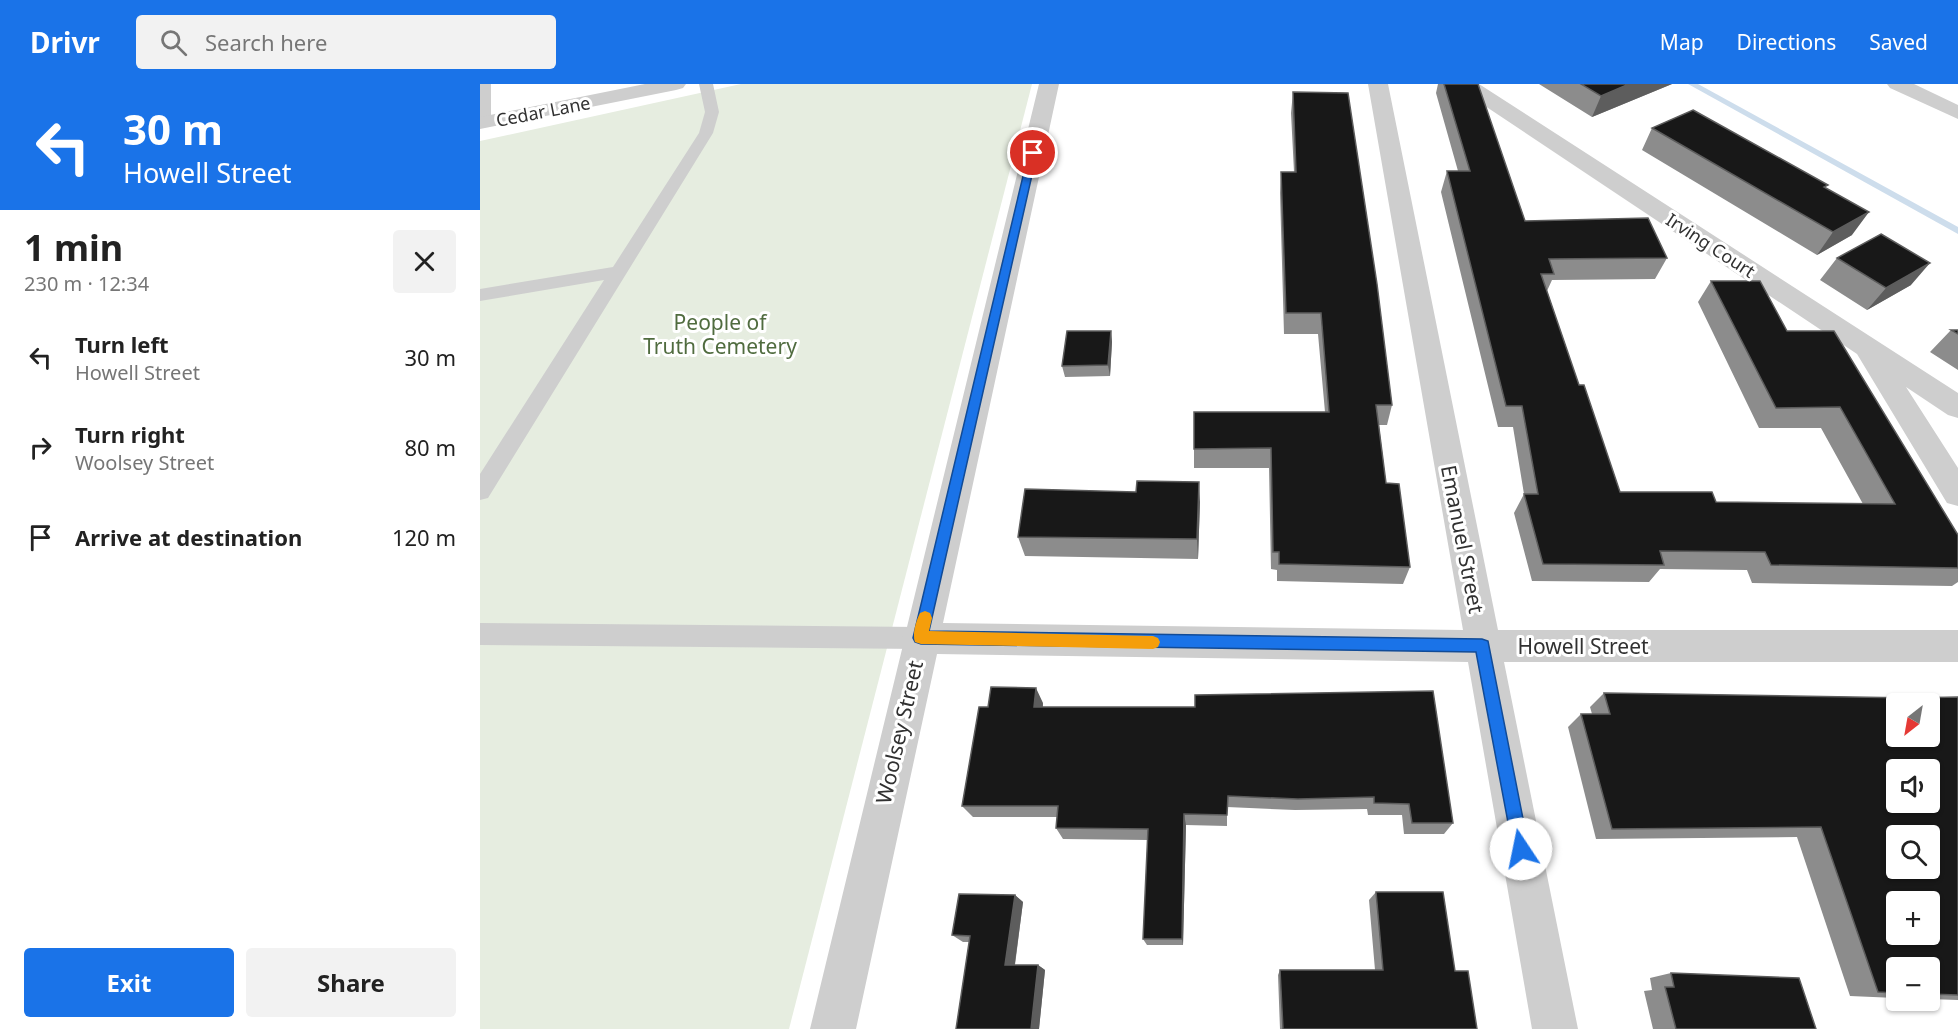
<!DOCTYPE html>
<html lang="en">
<head>
<meta charset="utf-8">
<style>
  :root { --surface:#fff; --page:#f2f2f2; --text:#222; --muted:#767676; --accent:#1a73e8 }
  body { margin:0; font-family:"Noto Sans",sans-serif; background:var(--page); color:var(--text); height:100vh; display:flex; flex-direction:column; font-size:22px; white-space:nowrap }
  * { box-sizing:border-box; margin:0 }
  p { font-size:20px; color:var(--muted) }
  .icon { flex:none; width:33px; height:33px; fill:none; stroke:currentColor; stroke-width:2; stroke-linecap:round; stroke-linejoin:round }
  .map { position:relative; flex:1; overflow:hidden }
  .sheet { display:flex; flex-direction:column; background:var(--surface); width:480px }
  .sheet>* { flex:none }
  .banner { background:#1a73e8; color:#fff; overflow:hidden }
  .needle { width:39px; rotate:211deg }
  .fabs { position:absolute; left:1406px; top:609px; display:grid; gap:12px }
  .fabs a { display:grid; place-items:center; width:54px; height:54px; border-radius:6px; background:var(--surface); box-shadow:0 2px 4px #0004; font-size:30px }
  .pin { position:absolute; display:grid; place-items:center; width:51px; height:51px; color:#fff; margin:-26px; border:3px solid #fff; border-radius:50%; box-shadow:0 2px 6px #0007 }
  .me { position:absolute; width:66px; margin:-33px; rotate:349deg; stroke-linejoin:round; filter:drop-shadow(0 0 4px #0008) }
  .turn { display:flex; align-items:center; gap:21px; height:126px; padding:0 24px; font-size:27px }
  .turn .icon { width:78px; height:78px; stroke-width:2.5 }
  .turn b { display:block; font-size:42px; line-height:51px }
  .round { display:grid; place-items:center; flex:none; width:63px; height:63px; border-radius:6px; background:var(--page) }
  .overview { display:flex; align-items:center; justify-content:space-between; height:102px; padding:0 24px }
  h1 { font-size:36px; font-weight:700; line-height:45px }
  .button { display:flex; gap:12px; margin-top:auto; padding:12px 24px }
  .button a { flex:1; height:69px; border-radius:6px; background:var(--accent); color:#fff; font-size:24px; font-weight:700; line-height:69px; text-align:center }
  .button a+a { background:var(--page); color:var(--text) }
  ul { padding:0; list-style:none }
  li { display:flex; align-items:center; gap:18px; height:90px; padding:0 24px }
  li div { flex:1 }
  li b { display:block; font-size:22px }
  li em { font-style:normal }
  header { display:flex; align-items:center; gap:36px; box-sizing:border-box; height:84px; padding:0 30px; background:var(--accent); color:#fff }
  header strong { font-size:28px }
  nav { display:flex; gap:33px; margin-inline-start:auto; font-size:21px }
  .search { width:420px; height:54px; background:var(--page); display:flex; align-items:center; gap:15px; box-sizing:border-box; padding:0 21px; border-radius:6px; color:var(--muted); font-size:22px }
  main { display:flex; flex:1; min-height:0 }
  .map>svg:first-child { display:block }
</style>
</head>
<body>
<header>
<strong>Drivr</strong>
<div class="search"><svg class="icon" aria-label="search" viewBox="0 0 24 24"><circle cx="10" cy="10" r="6"/><path d="M15 15l6 6"/></svg>Search here</div>
<nav><a>Map</a><a>Directions</a><a>Saved</a></nav>
</header>
<main>
<section class="sheet">
<div class="banner">
<div class="turn"><svg class="icon" aria-label="left" viewBox="0 0 24 24"><path d="M17 20v-9H6M10 6l-5 5 5 5"/></svg><div><b>30 m</b>Howell Street</div></div>
</div>
<div class="overview"><div><h1>1 min</h1><p>230 m · 12:34</p></div><a class="round"><svg class="icon" aria-label="close" viewBox="0 0 24 24"><path d="M6 6l12 12M18 6L6 18"/></svg></a></div>
<ul>
<li><svg class="icon" aria-label="left" viewBox="0 0 24 24"><path d="M17 20v-9H6M10 6l-5 5 5 5"/></svg><div><b>Turn left</b><p>Howell Street</p></div><em>30 m</em></li>
<li><svg class="icon" aria-label="right" viewBox="0 0 24 24"><path d="M7 20v-9h11M14 6l5 5-5 5"/></svg><div><b>Turn right</b><p>Woolsey Street</p></div><em>80 m</em></li>
<li><svg class="icon" aria-label="arrive" viewBox="0 0 24 24"><path d="M6 21V4h12l-3 4 3 4H6"/></svg><div><b>Arrive at destination</b></div><em>120 m</em></li>
</ul>
<div class="button"><a>Exit</a><a>Share</a></div>
</section>
<div class="map">
<svg width="1478" height="945" viewBox="0 0 1478 945">
  <rect width="100%" height="100%" fill="#fff"/>
  <path fill="#e6ede0" d="M261,0H552L309,945H0V57Z"/>
  <g fill="none" stroke-linecap="round" stroke-linejoin="round">
    <path fill="#cdddec" fill-rule="evenodd" d="M1208,0H1218L1478,143V150Z"/>
    <path fill="#cecece" fill-rule="evenodd" d="M219,0H233L239,28L233,49L8,414L0,416V390L124,196L0,217V205L133,183L219,49L225,28Z
      M0,539L440,543L448,546L452,554L448,562L440,565L0,561Z"/>
    <path fill="#cecece" fill-rule="evenodd" d="M0,0H11V34L8,39L0,40Z
      M559,0H579L463,539L983,546L888,0H908L1018,546H1478V578H1024L1098,945H1052L988,578L457,570L376,945H330L424,557L422,554L427,543Z
      M975,0H999L1478,309V334L1468,331L1426,303L1478,384V422L1467,419L1377,270L978,4Z
      M1407,0H1434L1478,21V35L1410,4Z"/>
    <path fill="#cecece" fill-rule="evenodd" d="M165,0H206L203,4L196,6L0,45V33Z"/>
  </g>
  <path fill="#8c8c8c" d="M958,0H998L1045,137L1187,174L1175,195L1072,196L1067,207L1099,301L1140,408L1236,418L1383,420L1341,344H1279L1218,218L1231,197L1307,247L1478,451V498L1472,502L1272,499L1267,486L1180,485L1169,498L1052,497L1034,429L1044,410L1033,343H1018L961,108L967,87H978L956,9Z
    M1059,0H1192L1112,33Z
    M813,8L912,321L907,341H899L906,399L930,483L923,500L797,497V486L791,485L789,384H714V365L845,328L838,250H804L800,109L801,88H814L811,29Z
    M1172,44L1346,104L1372,151L1337,171L1162,66Z
    M1357,174L1431,201L1387,226L1340,196Z
    M1471,246H1478V286L1450,268Z
    M631,247L632,258L630,292L585,293L582,282Z
    M720,418L718,475L545,472L538,453Z
    M1124,609L1432,614L1478,613V916L1449,915V884H1416V914L1370,912L1317,753L1116,755L1088,643L1101,630H1112L1110,623Z
    M563,619V623H715L973,739L964,750H924L922,731H888L887,725L815,726L747,723V742L706,741L703,861H667L663,855L668,756L583,755L576,744L577,733H493L482,722Z
    M896,808L975,887L997,945H800L798,891L800,886H895L889,816Z
    M535,811L543,818L535,881H558L565,886L559,945L489,858H483L472,851Z
    M1191,889L1336,945H1173L1164,907L1172,906L1170,894Z"/>
  <path fill="#5d5d5d" d="M1149,0H1192L1112,33L1121,12Z
    M1389,128L1372,151L1337,171L1353,148Z
    M1450,179L1431,201L1387,226L1406,204Z
    M631,247L632,258L630,292L628,281Z
    M719,398L720,418L718,475L717,455Z
    M556,604L563,619L561,638L554,623Z
    M704,730L706,741L703,861L702,855Z
    M535,811L543,818L534,886L525,881Z
    M558,881L565,886L559,945H551Z"/>
  <path fill="#181818" stroke="#5d5d5d" stroke-width="1.5" fill-rule="evenodd" d="M964,0H998L1045,137L1168,134L1187,174L1069,175L1074,190H1061L1099,301H1104L1140,408H1232L1236,418L1415,420L1360,323L1296,324L1231,197H1280L1307,247H1354L1478,451V484L1291,481L1285,468L1180,467L1184,481L1063,480L1044,410H1058L1042,322H1026L967,87H990Z
    M1101,0H1149L1121,12Z
    M813,8L868,9L897,200L912,321H896L906,399L919,400L930,483L799,480V468H793L791,364L714,365V328H849L841,229H806L801,88H816Z
    M1213,26L1348,101L1344,103L1389,128L1353,148L1172,44Z
    M1401,150L1450,179L1406,204L1357,174Z
    M1471,246H1478V250Z
    M587,247H631L628,281L582,282Z
    M657,397L719,398L717,455L538,453L545,405L656,408Z
    M511,603L556,604L554,623H715V611L953,607L973,739H932L929,720L894,719V713L818,715L748,712L747,731L704,730L702,855H663L668,745L576,744L578,722H482L499,623H508Z
    M1124,609L1432,614L1478,613V911L1449,910V884H1416V909L1398,908L1341,743L1132,745L1101,630H1130ZM1416,620H1449V652H1416ZM1416,686H1449V718H1416ZM1416,752H1449V784H1416ZM1416,818H1449V850H1416Z
    M896,808H963L975,887H988L997,945H803L800,886H903Z
    M479,810L535,811L525,881H558L551,945H476L490,852L472,851Z
    M1191,889L1319,894L1336,945H1196L1185,903H1194Z"/>
  <path fill="#1a73e8" stroke="#114b97" stroke-width="1.5" d="M549,67L557,69L449,547L1002,555L1008,557L1049,765L1047,771L1041,773L1035,771L1033,765L996,568L441,560L435,558L433,554Z"/>
  <path fill="#f59e0b" d="M445,527L450,529L452,534L449,547L673,552L678,554L680,558L678,563L673,565L441,560L435,558C432,550 436,537 440,529Z"/>
  <g text-anchor="middle" dominant-baseline="central" stroke-width="6" stroke-linejoin="round" paint-order="stroke">
    <g font-size="18" fill="#313131" stroke="#fff">
      <text transform="translate(63 27) rotate(-11)">Cedar Lane</text>
      <text transform="translate(1231 161) rotate(33)">Irving Court</text>
    </g>
    <g font-size="21" fill="#506c3f" stroke="#fff">
      <text x="240" y="238">People of<tspan x="240" dy="24">Truth Cemetery</tspan></text>
    </g>
    <g font-size="21" fill="#313131" stroke="#fff">
      <text transform="translate(983 455) rotate(79)">Emanuel Street</text>
      <text x="1103" y="562">Howell Street</text>
      <text transform="translate(419 648) rotate(-77)">Woolsey Street</text>
    </g>
  </g>
</svg>
<div class="fabs">
<a><svg class="needle" viewBox="-14 -14 28 28"><path d="M0-13l5 13h-10z" fill="#e53935"/><path d="M0 13l5-13h-10z" fill="#767676"/></svg></a>
<a><svg class="icon" aria-label="sound" viewBox="0 0 24 24"><path d="M4 9h4l5-4v14l-5-4H4zM17 9q2 3 0 6"/></svg></a>
<a><svg class="icon" aria-label="search" viewBox="0 0 24 24"><circle cx="10" cy="10" r="6"/><path d="M15 15l6 6"/></svg></a>
<a>+</a>
<a>−</a>
</div>
<div class="pin" style="left:553px;top:69px;background:#d93025"><svg class="icon" aria-label="arrive" viewBox="0 0 24 24"><path d="M6 21V4h12l-3 4 3 4H6"/></svg></div>
<svg class="me" style="left:1041px;top:765px" viewBox="-20 -20 40 40"><circle r="19" fill="#fff"/><path d="M0-13L10 11 0 6-10 11z" fill="#1a73e8"/></svg>
</div>
</main>
</body>
</html>
